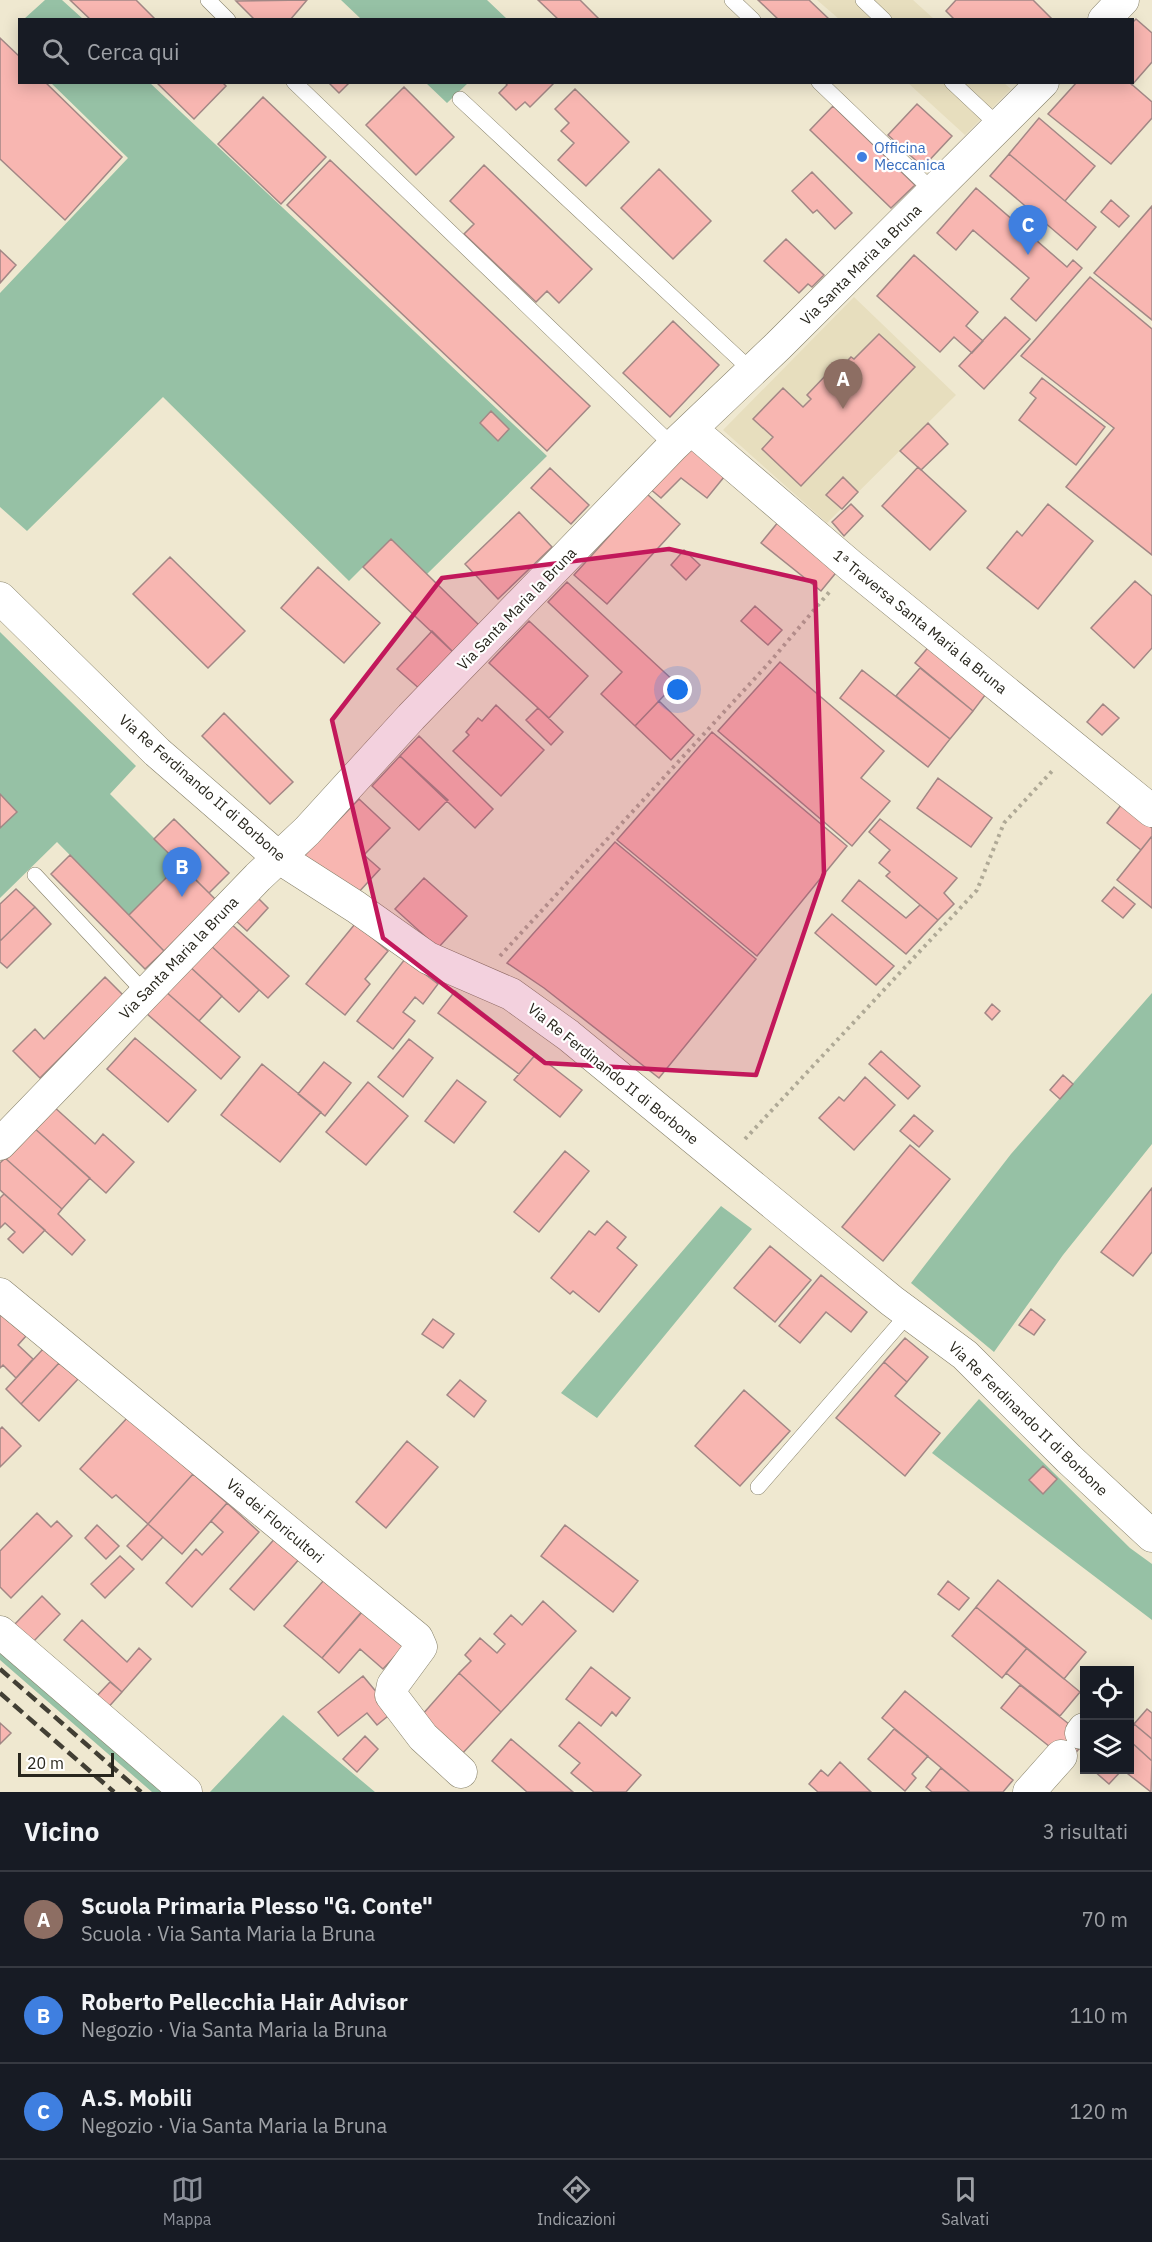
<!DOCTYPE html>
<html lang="it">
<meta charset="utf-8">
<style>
:root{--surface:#171b24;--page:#242831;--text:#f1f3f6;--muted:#9ea1a6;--line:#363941;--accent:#8c9099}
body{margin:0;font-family:"IBM Plex Sans",sans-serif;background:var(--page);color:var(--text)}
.controls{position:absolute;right:18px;bottom:18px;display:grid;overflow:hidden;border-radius:0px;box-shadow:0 3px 15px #0003}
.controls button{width:54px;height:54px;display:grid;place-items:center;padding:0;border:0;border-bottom:2px solid var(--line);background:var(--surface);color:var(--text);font:30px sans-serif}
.scale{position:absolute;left:18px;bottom:15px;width:96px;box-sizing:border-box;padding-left:6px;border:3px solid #28261d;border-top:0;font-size:16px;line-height:21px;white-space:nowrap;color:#28261d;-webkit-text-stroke:4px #fff;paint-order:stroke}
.you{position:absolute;left:678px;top:690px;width:21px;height:21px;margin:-15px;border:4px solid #fff;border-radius:50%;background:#1a73e8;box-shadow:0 0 0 9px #1a73e833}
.badge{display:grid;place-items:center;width:39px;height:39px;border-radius:50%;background:var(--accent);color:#fff;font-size:20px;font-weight:700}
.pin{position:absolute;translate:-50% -50px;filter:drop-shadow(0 2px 3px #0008)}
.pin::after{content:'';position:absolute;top:32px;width:21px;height:18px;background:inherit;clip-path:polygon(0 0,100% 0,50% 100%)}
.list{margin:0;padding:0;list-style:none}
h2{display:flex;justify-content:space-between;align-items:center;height:78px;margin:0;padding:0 24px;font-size:26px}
h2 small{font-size:20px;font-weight:400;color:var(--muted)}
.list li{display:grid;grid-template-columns:39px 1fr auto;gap:18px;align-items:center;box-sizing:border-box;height:96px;padding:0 24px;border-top:2px solid var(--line)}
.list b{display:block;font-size:22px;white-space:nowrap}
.list p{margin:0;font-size:20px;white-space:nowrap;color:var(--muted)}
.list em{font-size:20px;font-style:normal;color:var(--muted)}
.icon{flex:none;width:33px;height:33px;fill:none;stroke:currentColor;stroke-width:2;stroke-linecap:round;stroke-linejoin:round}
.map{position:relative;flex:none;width:1152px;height:1792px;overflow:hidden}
.search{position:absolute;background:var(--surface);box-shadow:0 3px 15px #0003;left:18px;right:18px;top:18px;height:66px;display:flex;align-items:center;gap:15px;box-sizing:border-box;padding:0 21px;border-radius:0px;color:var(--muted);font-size:22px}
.sheet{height:366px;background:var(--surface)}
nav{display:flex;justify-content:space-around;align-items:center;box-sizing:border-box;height:84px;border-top:2px solid var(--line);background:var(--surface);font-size:16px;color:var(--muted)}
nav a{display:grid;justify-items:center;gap:3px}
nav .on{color:var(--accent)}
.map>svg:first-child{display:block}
.built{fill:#e7debe}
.green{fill:#96c1a5}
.building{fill:#f8b6b1;stroke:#a28785;stroke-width:1.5}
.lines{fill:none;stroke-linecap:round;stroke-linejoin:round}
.lane-casing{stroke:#86806a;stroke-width:16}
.street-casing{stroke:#86806a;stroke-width:33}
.path{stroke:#afa996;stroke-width:4;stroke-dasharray:3 4.5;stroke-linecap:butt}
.lane{stroke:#fff;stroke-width:15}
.street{stroke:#fff;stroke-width:32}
.rail{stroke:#423f34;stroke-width:4.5;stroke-dasharray:12 6;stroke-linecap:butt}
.marked{fill:#c2185b;fill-opacity:0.2;stroke:#c2185b;stroke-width:4.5;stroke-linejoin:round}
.shop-dot{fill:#3f7fe0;stroke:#fff;stroke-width:2}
.labels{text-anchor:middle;stroke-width:4.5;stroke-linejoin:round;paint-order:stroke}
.shop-label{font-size:15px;fill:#366cbe;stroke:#fff;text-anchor:start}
.street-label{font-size:15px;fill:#28261d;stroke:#fff}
</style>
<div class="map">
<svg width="1152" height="1792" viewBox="0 0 1152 1792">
<rect width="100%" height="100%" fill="#efe8d0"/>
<path class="built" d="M 817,0 L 913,0 L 934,19 L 839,19 Z
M 908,83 L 1004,83 L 1011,89 L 965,135 Z
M 854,297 L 956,395 L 827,523 L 723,430 Z"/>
<path class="green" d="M 45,0 L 62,0 L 83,19 L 24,19 Z
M 341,0 L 487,0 L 507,19 L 361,19 Z
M 51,83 L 150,83 L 547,456 L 427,574 L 391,539 L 349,581 L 163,397 L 27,531 L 0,507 L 0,293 L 128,158 Z
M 426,83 L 468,83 L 447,103 Z
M 0,632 L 136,766 L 110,794 L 180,864 L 129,915 L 57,842 L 0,898 Z
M 1152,993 L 1152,1144 L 1063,1255 L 994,1352 L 911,1283 L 1011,1154 Z
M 721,1206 L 752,1229 L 597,1418 L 561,1393 Z
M 979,1399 L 1130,1548 L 1152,1564 L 1152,1620 L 932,1453 Z
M 0,1641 L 173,1792 L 152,1792 L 0,1660 Z
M 283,1715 L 375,1792 L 210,1792 Z"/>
<path class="building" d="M 70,0 L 136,0 L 156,20 L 91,20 Z
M 307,0 L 290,20 L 255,20 L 236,1 Z
M 538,0 L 580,0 L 600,20 L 559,20 Z
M 758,0 L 809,0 L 830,20 L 779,20 Z
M 956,0 L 1033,0 L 1053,20 L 955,20 L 946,11 Z
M 1136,19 L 1152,33 L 1152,62 L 1132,85 L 1129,82 L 1132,82 L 1132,23 Z
M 0,38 L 20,57 L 20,82 L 45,82 L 122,157 L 65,220 L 0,159 Z
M 156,82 L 222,82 L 226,86 L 194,119 Z
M 328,82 L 350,82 L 339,93 Z
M 505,82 L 553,82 L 554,83 L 530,107 L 525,102 L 516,110 L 499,93 L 507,85 Z
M 1077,82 L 1129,82 L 1152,102 L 1152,118 L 1111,164 L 1048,114 Z
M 404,87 L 454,137 L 416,175 L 366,125 Z
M 575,89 L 629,142 L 586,186 L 558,160 L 574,143 L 561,131 L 569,123 L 555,109 Z
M 263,97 L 326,157 L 281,204 L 218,144 Z
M 917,104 L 952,136 L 923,167 L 888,135 Z
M 833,106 L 915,185 L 891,208 L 810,130 Z
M 1039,118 L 1095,166 L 1065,201 L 1009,154 Z
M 1009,154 L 1096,227 L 1077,250 L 990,176 Z
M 330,160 L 590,406 L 547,451 L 287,205 Z
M 484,165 L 592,269 L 559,303 L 547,291 L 536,302 L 464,234 L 474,224 L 450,201 Z
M 659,169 L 711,221 L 673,259 L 621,208 Z
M 812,172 L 852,213 L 835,229 L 817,210 L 813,213 L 792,191 Z
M 976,188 L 1067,267 L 1073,260 L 1082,268 L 1036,321 L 1011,299 L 1029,278 L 973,230 L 956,250 L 937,233 Z
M 1111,200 L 1129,216 L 1119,227 L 1101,212 Z
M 1152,206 L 1152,320 L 1094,273 Z
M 786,239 L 824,275 L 812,287 L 808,284 L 799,293 L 764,261 Z
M 0,250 L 16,265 L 0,283 Z
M 914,255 L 978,312 L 966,326 L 983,341 L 972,353 L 954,337 L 940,352 L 877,296 Z
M 1090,277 L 1152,329 L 1152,555 L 1066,487 L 1114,428 L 1021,356 Z
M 1005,317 L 1030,339 L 984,389 L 959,366 Z
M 673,321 L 719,365 L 670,417 L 623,373 Z
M 879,334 L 915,367 L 801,486 L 762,449 L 773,437 L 753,419 L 783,388 L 803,407 L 811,399 L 807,395 L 826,375 L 830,379 L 851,357 L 854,359 Z
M 1042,378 L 1105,427 L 1076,465 L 1019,420 L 1036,398 L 1030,393 Z
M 491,411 L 509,429 L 498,441 L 480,423 Z
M 928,423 L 948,444 L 921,470 L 900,451 Z
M 688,446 L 724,477 L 707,498 L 681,478 L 661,498 L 649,488 Z
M 918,467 L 966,511 L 930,550 L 882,506 Z
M 550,468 L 589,505 L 571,524 L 531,488 Z
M 843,477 L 858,492 L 842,509 L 826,495 Z
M 647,494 L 680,524 L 607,604 L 574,575 Z
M 851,504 L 863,516 L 844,536 L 832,522 Z
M 1048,504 L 1093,541 L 1038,609 L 987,568 L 1017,531 L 1022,536 Z
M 519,512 L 552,547 L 498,599 L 465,564 Z
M 779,521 L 839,569 L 821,591 L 761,543 Z
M 391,539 L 481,627 L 455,654 L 363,567 Z
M 684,550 L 700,565 L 686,580 L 671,565 Z
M 170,557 L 245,631 L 208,668 L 133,594 Z
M 318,567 L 380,623 L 344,663 L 281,608 Z
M 1135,581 L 1152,596 L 1152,648 L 1134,668 L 1091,628 Z
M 567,582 L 676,683 L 635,726 L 601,694 L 622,672 L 548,602 Z
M 755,606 L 782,630 L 768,645 L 741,621 Z
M 529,621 L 588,676 L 549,718 L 489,663 Z
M 432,631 L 455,654 L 421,690 L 397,669 Z
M 931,644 L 989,690 L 973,711 L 915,663 Z
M 780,662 L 884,751 L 861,778 L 890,801 L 852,846 L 718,731 Z
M 920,668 L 973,711 L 950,739 L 896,696 Z
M 862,670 L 950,739 L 928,767 L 840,698 Z
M 659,701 L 694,735 L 671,760 L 635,726 Z
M 1103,704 L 1119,718 L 1102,735 L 1087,722 Z
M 496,705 L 544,750 L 501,796 L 453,751 L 469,735 L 466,732 L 478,718 L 482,721 Z
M 538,708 L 563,732 L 551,745 L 526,720 Z
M 224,713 L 293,782 L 270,804 L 202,736 Z
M 712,732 L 847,846 L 757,956 L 617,840 Z
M 419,736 L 493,809 L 475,828 L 400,756 Z
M 400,756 L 448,800 L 419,830 L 372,786 Z
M 938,778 L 992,818 L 971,847 L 917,808 Z
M 0,794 L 17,812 L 0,828 Z
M 359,799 L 390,828 L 364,855 L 380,869 L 357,894 L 303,857 Z
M 1125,800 L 1139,818 L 1152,828 L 1152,836 L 1141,850 L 1107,823 Z
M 174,819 L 229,873 L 209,893 L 154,839 Z
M 880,819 L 957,878 L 944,893 L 954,904 L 938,920 L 886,876 L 890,872 L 879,863 L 890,850 L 869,832 Z
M 1152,836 L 1152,908 L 1117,880 Z
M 615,842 L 756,959 L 659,1078 L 544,988 L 507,963 Z
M 70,855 L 164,951 L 145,969 L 51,874 Z
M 180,864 L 216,900 L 164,951 L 129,915 Z
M 424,878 L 467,916 L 438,948 L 395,909 Z
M 859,880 L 906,918 L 920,905 L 938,920 L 906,954 L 842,901 Z
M 1114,887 L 1135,904 L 1123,918 L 1102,901 Z
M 16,889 L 35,907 L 0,941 L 0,904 Z
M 255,895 L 268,908 L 247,931 L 233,918 Z
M 35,907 L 51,924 L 7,968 L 0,962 L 0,941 Z
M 832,914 L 894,966 L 876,985 L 815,933 Z
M 359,919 L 369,935 L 388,951 L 365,979 L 370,984 L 345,1015 L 306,984 Z
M 229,922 L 289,976 L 268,998 L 209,944 Z
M 209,944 L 259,990 L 239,1012 L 188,965 Z
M 405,959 L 438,984 L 423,1004 L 415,997 L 403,1012 L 415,1021 L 393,1049 L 357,1021 Z
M 188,965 L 222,996 L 199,1021 L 165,991 Z
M 105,977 L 123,995 L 40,1078 L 13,1051 L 35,1029 L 44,1039 Z
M 165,991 L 240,1057 L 221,1079 L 146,1013 Z
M 455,991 L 536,1054 L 519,1074 L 438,1013 Z
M 992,1004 L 1000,1011 L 992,1020 L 985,1013 Z
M 135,1038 L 196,1090 L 168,1122 L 107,1069 Z
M 409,1039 L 433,1058 L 403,1097 L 378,1077 Z
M 881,1051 L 920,1086 L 908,1099 L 869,1064 Z
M 536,1054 L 582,1090 L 560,1117 L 514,1080 Z
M 324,1062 L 351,1083 L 325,1116 L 298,1094 Z
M 262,1064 L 321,1112 L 280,1162 L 221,1115 Z
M 1063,1075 L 1073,1084 L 1060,1099 L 1050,1090 Z
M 865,1077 L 895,1105 L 854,1150 L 819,1118 L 839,1097 L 844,1101 Z
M 457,1080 L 486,1102 L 454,1143 L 425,1121 Z
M 368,1082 L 408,1116 L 366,1165 L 326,1132 Z
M 53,1106 L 95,1144 L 103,1134 L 134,1162 L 106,1193 L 33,1127 Z
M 914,1115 L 933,1131 L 919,1147 L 900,1131 Z
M 33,1127 L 90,1178 L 62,1209 L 5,1158 Z
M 910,1145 L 950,1179 L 883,1261 L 842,1227 Z
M 565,1151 L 589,1171 L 539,1232 L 514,1212 Z
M 5,1158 L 62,1209 L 58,1214 L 85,1240 L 72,1255 L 0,1190 L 0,1163 Z
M 1152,1188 L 1152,1252 L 1133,1276 L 1101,1252 Z
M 4,1194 L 45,1230 L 23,1253 L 8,1239 L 15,1232 L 5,1223 L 0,1228 L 0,1198 Z
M 607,1221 L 626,1237 L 617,1248 L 637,1265 L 599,1312 L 573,1291 L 570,1294 L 551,1278 L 589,1231 L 595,1235 Z
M 770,1246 L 811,1280 L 775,1322 L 734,1288 Z
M 821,1275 L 867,1312 L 851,1332 L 826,1312 L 800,1343 L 779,1326 Z
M 1031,1309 L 1045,1320 L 1034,1335 L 1019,1325 Z
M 0,1314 L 26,1336 L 18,1345 L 33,1359 L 16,1378 L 3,1365 L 0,1368 Z
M 433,1319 L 454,1334 L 443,1348 L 422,1334 Z
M 905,1338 L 928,1357 L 907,1382 L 884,1362 Z
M 43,1349 L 59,1363 L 21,1404 L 6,1389 Z
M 884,1362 L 907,1382 L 895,1396 L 940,1433 L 905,1476 L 836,1418 Z
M 59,1363 L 78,1379 L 39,1421 L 21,1404 Z
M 460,1380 L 486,1401 L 474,1417 L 447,1395 Z
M 744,1390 L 790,1431 L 740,1486 L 695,1446 Z
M 128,1417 L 193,1474 L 148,1524 L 116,1495 L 112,1498 L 80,1469 Z
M 2,1427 L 21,1446 L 0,1467 L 0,1429 Z
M 407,1441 L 438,1467 L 386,1528 L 356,1502 Z
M 1043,1466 L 1057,1479 L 1043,1494 L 1029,1480 Z
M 193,1474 L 227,1503 L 182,1554 L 148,1524 Z
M 227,1503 L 259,1532 L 192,1607 L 166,1583 L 196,1549 L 202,1555 L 223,1532 L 211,1521 Z
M 37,1513 L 51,1527 L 57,1521 L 72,1536 L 11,1598 L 0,1587 L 0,1551 Z
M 148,1524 L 163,1537 L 142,1560 L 127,1546 Z
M 97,1525 L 119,1546 L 106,1559 L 85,1538 Z
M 565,1525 L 638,1581 L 613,1612 L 541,1556 Z
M 278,1535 L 302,1556 L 254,1610 L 230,1589 Z
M 120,1556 L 134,1569 L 105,1598 L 91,1584 Z
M 324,1580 L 362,1612 L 322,1658 L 284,1626 Z
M 998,1580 L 1086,1652 L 1064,1679 L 976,1607 Z
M 948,1581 L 969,1598 L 959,1610 L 938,1594 Z
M 42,1596 L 60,1614 L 32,1643 L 14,1625 Z
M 543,1601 L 576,1631 L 501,1712 L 459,1673 L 471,1661 L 465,1655 L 480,1638 L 497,1653 L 505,1644 L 494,1634 L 511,1615 L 522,1625 Z
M 976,1607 L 1027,1648 L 1002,1678 L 952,1636 Z
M 364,1609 L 405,1645 L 383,1669 L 360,1649 L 339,1673 L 322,1658 Z
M 82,1620 L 127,1662 L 139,1648 L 151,1659 L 122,1692 L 64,1640 Z
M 1027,1648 L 1080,1692 L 1060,1716 L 1006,1673 Z
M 591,1667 L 630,1698 L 616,1716 L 612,1712 L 601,1726 L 566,1699 Z
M 459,1673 L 501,1712 L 461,1755 L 422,1715 Z
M 363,1676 L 393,1712 L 377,1725 L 367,1713 L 338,1736 L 318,1712 Z
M 110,1682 L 122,1692 L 105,1711 L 93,1700 Z
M 1020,1685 L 1084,1736 L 1084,1742 L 1069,1762 L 1001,1708 Z
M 905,1691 L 1013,1780 L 1003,1792 L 970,1792 L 882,1718 Z
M 1147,1709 L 1152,1713 L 1152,1739 L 1134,1724 Z
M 579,1722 L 641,1775 L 626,1792 L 594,1792 L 571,1773 L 580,1763 L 559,1746 Z
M 0,1723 L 11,1733 L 0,1744 Z
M 1134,1724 L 1152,1739 L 1152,1761 L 1130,1741 L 1130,1729 Z
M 894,1729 L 928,1756 L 912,1774 L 916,1778 L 905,1791 L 868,1759 Z
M 365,1736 L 378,1749 L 357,1772 L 343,1759 Z
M 511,1739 L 573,1792 L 527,1792 L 492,1761 Z
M 1130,1741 L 1152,1761 L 1151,1792 L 1123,1770 L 1130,1770 Z
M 840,1762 L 871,1792 L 818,1792 L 809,1784 L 821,1770 L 828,1776 Z
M 941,1768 L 970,1792 L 932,1792 L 926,1787 Z
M 1093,1770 L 1122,1770 L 1109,1784 Z"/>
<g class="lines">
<g class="lane-casing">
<path id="lane" d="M 208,0 L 228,20
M 732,0 L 753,20
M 863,0 L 884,20
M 294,82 L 673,446
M 819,82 L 934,192
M 952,82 L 1000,127
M 460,99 L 752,371
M 35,875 L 145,993
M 758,1487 L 909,1313"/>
</g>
<g class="street-casing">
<path id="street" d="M 1104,20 L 1123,0
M 691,429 L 851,566 L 1152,811
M 0,598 L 157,752 L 278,857 L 356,907 L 428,958 L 511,994 L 568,1035 L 892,1301 L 965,1355 L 1069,1459 L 1152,1536
M 0,1144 L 258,877 L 307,831 L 411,717 L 673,446 L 778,346 L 1043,82
M 0,1294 L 417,1638 L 421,1647 L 393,1685 L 391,1695 L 423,1737 L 461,1772
M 0,1632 L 186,1792
M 1081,1733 L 1084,1729
M 1029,1792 L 1061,1756"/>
</g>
<path class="path" d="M 500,956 L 769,663 L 831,590
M 745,1139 L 977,890 L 1004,823 L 1053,770"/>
<use href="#lane" class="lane"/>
<use href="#street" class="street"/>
<path class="rail" d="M 0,1669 L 141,1792
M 0,1693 L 114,1792"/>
</g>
<path class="marked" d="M 669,549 L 815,582 L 824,873 L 756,1075 L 545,1063 L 383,938 L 332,720 L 442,578 Z"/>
<circle class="shop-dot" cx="862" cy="157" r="6"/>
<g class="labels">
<g class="shop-label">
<text x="874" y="153">Officina<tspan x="874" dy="17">Meccanica</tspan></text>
</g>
<g class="street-label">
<text transform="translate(861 265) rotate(-45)" y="5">Via Santa Maria la Bruna</text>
<text transform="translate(517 609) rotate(-46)" y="5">Via Santa Maria la Bruna</text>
<text transform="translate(920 622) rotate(39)" y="5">1ª Traversa Santa Maria la Bruna</text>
<text transform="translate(202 788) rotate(41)" y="5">Via Re Ferdinando II di Borbone</text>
<text transform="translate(179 958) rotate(-46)" y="5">Via Santa Maria la Bruna</text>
<text transform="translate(613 1074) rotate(39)" y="5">Via Re Ferdinando II di Borbone</text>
<text transform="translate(1028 1419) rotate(44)" y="5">Via Re Ferdinando II di Borbone</text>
<text transform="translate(275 1521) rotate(40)" y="5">Via dei Floricultori</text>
</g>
</g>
</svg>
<div class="controls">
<button><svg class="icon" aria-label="locate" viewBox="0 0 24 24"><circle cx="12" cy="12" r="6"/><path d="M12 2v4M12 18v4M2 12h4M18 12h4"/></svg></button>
<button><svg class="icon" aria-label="layers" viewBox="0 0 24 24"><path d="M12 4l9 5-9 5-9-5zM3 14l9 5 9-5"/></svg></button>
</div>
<div class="scale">20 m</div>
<div class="you"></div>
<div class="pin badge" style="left:843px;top:409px;background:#8d6e63">A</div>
<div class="pin badge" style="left:182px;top:897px;background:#3f7fe0">B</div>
<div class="pin badge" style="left:1028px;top:255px;background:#3f7fe0">C</div>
<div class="search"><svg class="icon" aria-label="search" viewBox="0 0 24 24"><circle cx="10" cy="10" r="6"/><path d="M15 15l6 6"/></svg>Cerca qui</div>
</div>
<section class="sheet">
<h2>Vicino<small>3 risultati</small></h2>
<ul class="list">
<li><span class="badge" style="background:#8d6e63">A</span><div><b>Scuola Primaria Plesso &quot;G. Conte&quot;</b><p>Scuola · Via Santa Maria la Bruna</p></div><em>70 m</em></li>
<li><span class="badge" style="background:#3f7fe0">B</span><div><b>Roberto Pellecchia Hair Advisor</b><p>Negozio · Via Santa Maria la Bruna</p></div><em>110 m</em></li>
<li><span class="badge" style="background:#3f7fe0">C</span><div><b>A.S. Mobili</b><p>Negozio · Via Santa Maria la Bruna</p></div><em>120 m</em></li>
</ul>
</section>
<nav>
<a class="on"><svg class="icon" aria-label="map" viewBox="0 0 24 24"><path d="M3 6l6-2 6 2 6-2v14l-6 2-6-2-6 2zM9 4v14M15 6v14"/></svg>Mappa</a>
<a><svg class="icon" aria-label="directions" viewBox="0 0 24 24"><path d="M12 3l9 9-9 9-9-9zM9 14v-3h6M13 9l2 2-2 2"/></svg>Indicazioni</a>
<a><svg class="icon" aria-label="saved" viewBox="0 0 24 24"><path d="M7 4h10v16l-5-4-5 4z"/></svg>Salvati</a>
</nav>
